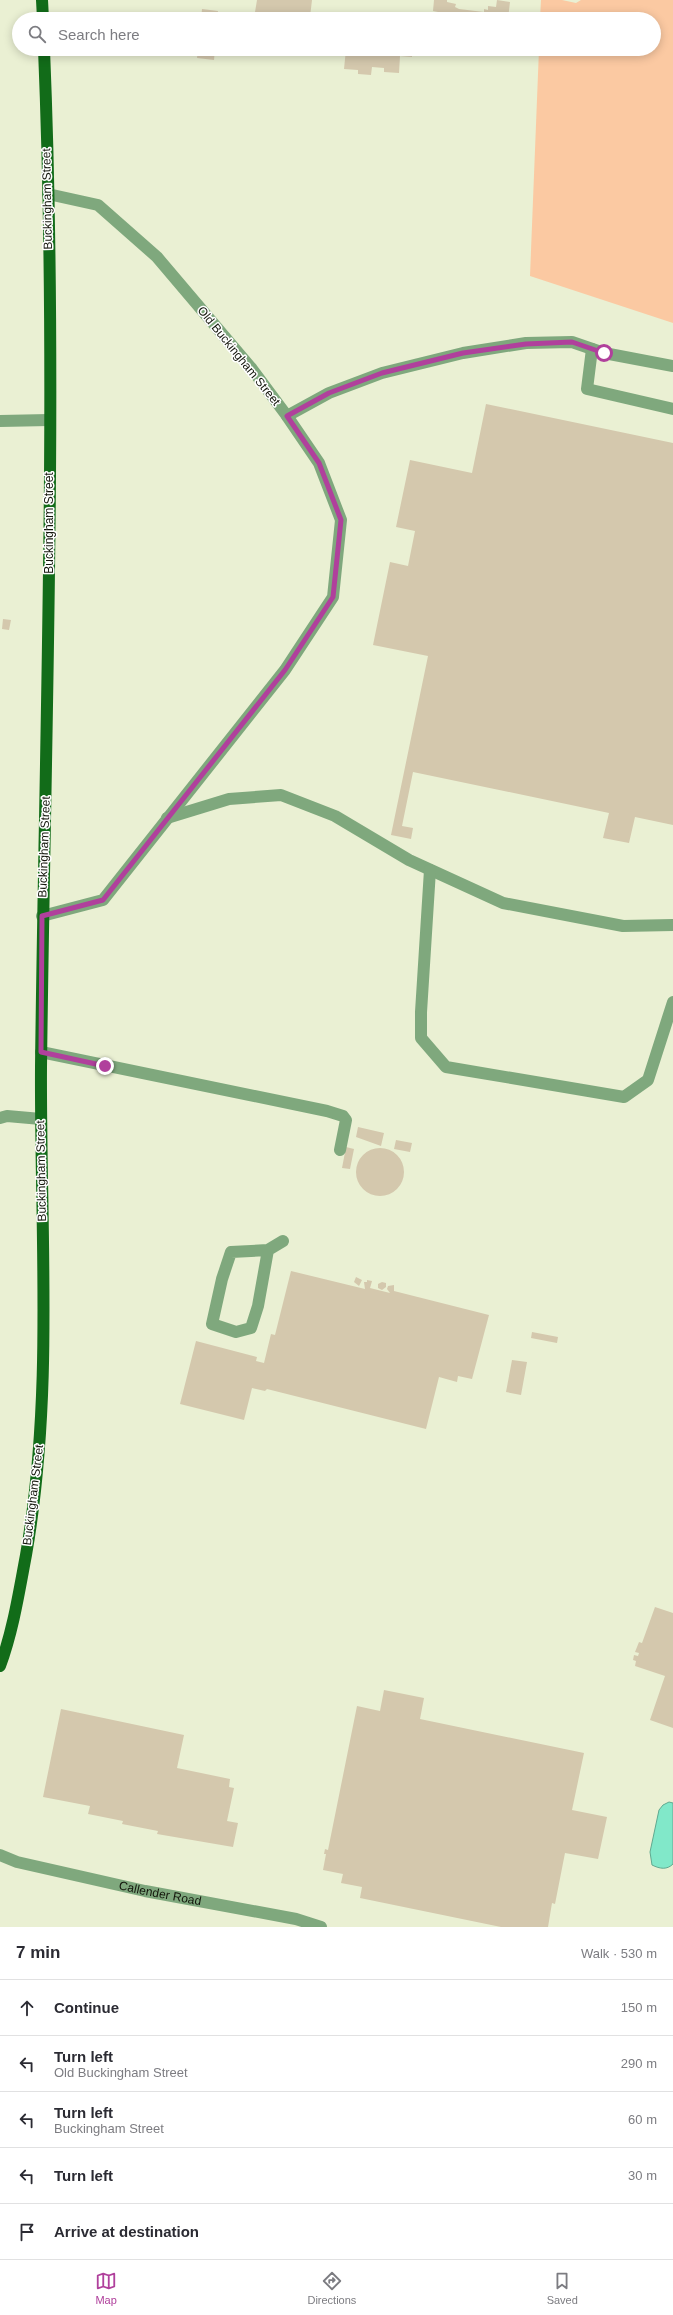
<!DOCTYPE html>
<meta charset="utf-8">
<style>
:root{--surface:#fff;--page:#f2f2f3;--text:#2b2b33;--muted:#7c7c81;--line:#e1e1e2;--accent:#b0409c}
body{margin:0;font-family:Helvetica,sans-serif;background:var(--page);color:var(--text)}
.stop{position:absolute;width:12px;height:12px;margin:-9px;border:3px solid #b0409c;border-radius:50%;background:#fff}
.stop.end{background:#b0409c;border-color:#fff;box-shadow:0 1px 4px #0008}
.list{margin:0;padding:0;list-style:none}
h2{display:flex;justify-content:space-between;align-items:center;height:52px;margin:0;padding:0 16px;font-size:17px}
h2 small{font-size:13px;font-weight:400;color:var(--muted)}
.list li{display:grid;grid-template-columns:26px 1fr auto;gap:12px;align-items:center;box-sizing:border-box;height:56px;padding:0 16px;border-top:1px solid var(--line)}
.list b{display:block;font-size:15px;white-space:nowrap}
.list p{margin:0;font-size:13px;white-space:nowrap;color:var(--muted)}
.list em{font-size:13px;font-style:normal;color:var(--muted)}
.icon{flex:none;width:22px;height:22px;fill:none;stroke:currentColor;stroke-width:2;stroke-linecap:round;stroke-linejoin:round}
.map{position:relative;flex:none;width:673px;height:1927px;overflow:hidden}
.search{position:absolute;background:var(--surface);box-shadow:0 2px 10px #0003;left:12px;right:12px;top:12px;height:44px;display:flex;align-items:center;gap:10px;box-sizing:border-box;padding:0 14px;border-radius:22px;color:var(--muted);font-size:15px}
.sheet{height:332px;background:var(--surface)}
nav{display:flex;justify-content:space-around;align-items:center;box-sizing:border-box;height:56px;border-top:1px solid var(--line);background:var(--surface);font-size:11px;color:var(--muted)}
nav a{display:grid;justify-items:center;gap:2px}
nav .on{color:var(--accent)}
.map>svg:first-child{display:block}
.green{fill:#fbc9a2}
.water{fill:#81e8c9;stroke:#60a990}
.building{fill:#d4c8ad}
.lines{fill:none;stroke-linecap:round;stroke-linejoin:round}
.minor{stroke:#7fa87d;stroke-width:12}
.major{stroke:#126c19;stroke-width:12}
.route{stroke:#b0409c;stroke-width:5}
.labels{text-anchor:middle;stroke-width:3;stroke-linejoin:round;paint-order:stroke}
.street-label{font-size:12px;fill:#13150b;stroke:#fff}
</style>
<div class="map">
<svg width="673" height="1927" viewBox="0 0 673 1927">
<rect width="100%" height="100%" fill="#eaf0d3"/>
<path class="green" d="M 541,0 L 562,0 L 576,3 L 581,0 L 673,0 L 673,323 L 530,276 L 539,49 L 654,49 L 654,19 L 540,19 Z"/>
<path class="water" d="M 669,1802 L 673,1803 L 673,1864 C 667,1870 660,1869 652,1865 L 650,1852 L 659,1810 L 663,1805 Z"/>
<path class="building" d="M 257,0 L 312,0 L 310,17 L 297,15 L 296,19 L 269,17 L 270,14 L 255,12 Z
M 434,0 L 447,0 L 447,2 L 456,4 L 455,7 L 459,9 L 484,12 L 484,9 L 488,10 L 488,6 L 496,7 L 497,0 L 510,2 L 508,19 L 442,19 L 443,13 L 433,11 Z
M 202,9 L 218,11 L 217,19 L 201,19 Z
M 198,49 L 215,49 L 214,60 L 197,58 Z
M 346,49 L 412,49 L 412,57 L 400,56 L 399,73 L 384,72 L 384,68 L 372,67 L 371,75 L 358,74 L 358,70 L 344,69 Z
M 486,404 L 673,443 L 673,825 L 635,817 L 629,843 L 603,838 L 609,813 L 413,772 L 402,826 L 413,828 L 411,839 L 391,835 L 428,656 L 373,645 L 390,562 L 408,566 L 415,531 L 396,527 L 410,460 L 472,473 Z
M 3,619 L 11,620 L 9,630 L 2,629 Z
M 358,1127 L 384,1133 L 381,1146 L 356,1137 Z
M 396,1140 L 412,1143 L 410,1152 L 394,1149 Z
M 346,1147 L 354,1149 L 350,1169 L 342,1168 Z
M356 1172a24 24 0 1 1 48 0a24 24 0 1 1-48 0Z
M 291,1271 L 365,1289 L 364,1282 L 367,1282 L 367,1280 L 372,1281 L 370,1288 L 390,1293 L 387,1289 L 388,1286 L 394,1285 L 394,1291 L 489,1315 L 472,1379 L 458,1376 L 457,1382 L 439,1377 L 426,1429 L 267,1389 L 265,1391 L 252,1388 L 244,1420 L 180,1404 L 196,1341 L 257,1357 L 256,1361 L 264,1363 L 271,1334 L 275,1335 Z
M 356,1277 L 362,1280 L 359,1286 L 354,1282 Z
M 382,1282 L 386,1283 L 386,1287 L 382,1290 L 378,1288 L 378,1284 Z
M 532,1332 L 558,1337 L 557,1343 L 531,1338 Z
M 512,1360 L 527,1362 L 521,1395 L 506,1392 Z
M 655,1607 L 673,1613 L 673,1728 L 650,1720 L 665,1676 L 635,1666 L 636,1661 L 633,1660 L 634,1655 L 638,1656 L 639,1653 L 635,1652 L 639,1642 L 642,1643 Z
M 384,1690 L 424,1698 L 420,1719 L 584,1753 L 572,1810 L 607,1817 L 598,1859 L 565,1853 L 555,1904 L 552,1903 L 548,1927 L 501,1927 L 360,1898 L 362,1887 L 341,1883 L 343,1874 L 323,1870 L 326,1854 L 324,1854 L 325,1849 L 328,1850 L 357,1706 L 380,1711 Z
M 61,1709 L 184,1735 L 177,1768 L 230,1779 L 229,1787 L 234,1788 L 227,1821 L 238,1823 L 233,1847 L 157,1834 L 158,1831 L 122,1824 L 123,1821 L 88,1814 L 90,1806 L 43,1797 Z"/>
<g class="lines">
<g class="minor">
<path d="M 592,349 L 587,389 L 673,409"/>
<path d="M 287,416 L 329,393 L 382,373 L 463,353 L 526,343 L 572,342 L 604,353 L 673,366"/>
<path d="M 0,421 L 49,420"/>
<path d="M 167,818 L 229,799 L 281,795 L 335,816 L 409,860 L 503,903 L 623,926 L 673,925"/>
<path d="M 430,870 L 421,1012 L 421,1038 L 446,1067 L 624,1097 L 648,1080 L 673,1002"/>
<path d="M 42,916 L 103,900 L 285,670 L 333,597 L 341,520 L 319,463 L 287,416 L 252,369 L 157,257 L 98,205 L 48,194"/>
<path d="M 41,1052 L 327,1111 L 343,1116 L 346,1120 L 340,1150"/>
<path d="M 0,1118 L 7,1116 L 41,1119"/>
<path d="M 268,1250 L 231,1252 L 222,1279 L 212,1324 L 236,1332 L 251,1328 L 258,1306 L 268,1250 L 283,1241"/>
<path id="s1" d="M 0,1855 L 17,1862 L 145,1891 L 296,1919 L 321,1927"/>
</g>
<path class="major" d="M 42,0 L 43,19
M 0,1666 C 13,1631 19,1592 26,1555 C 54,1394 40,1229 41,1067 C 45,728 58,388 44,49"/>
</g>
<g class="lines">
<path class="route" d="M 105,1066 L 41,1052 L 42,916 L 103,900 L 285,670 L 333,597 L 341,520 L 319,463 L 287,416 L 329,393 L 382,373 L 463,353 L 526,344 L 572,342 L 604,353"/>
</g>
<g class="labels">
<g class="street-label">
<text transform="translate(47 199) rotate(-91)" y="4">Buckingham Street</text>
<text transform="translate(239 356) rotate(51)" y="4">Old Buckingham Street</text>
<text transform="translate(49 523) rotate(-90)" y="4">Buckingham Street</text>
<text transform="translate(44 847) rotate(-88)" y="4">Buckingham Street</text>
<text transform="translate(41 1171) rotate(-91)" y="4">Buckingham Street</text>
<text transform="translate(33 1495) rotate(-83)" y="4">Buckingham Street</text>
<text dy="4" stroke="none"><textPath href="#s1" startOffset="165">Callender Road</textPath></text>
</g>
</g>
</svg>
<div class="stop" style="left:604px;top:353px"></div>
<div class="stop end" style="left:105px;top:1066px"></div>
<div class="search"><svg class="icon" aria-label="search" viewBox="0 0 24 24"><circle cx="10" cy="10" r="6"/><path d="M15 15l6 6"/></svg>Search here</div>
</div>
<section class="sheet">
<h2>7 min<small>Walk · 530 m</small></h2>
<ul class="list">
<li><svg class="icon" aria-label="ahead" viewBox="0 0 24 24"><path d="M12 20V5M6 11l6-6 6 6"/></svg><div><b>Continue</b></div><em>150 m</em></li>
<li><svg class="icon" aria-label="left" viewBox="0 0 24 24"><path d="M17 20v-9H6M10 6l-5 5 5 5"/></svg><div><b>Turn left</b><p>Old Buckingham Street</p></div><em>290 m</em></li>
<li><svg class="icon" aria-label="left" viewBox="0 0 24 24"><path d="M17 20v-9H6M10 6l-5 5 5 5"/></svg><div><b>Turn left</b><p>Buckingham Street</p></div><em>60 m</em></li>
<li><svg class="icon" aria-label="left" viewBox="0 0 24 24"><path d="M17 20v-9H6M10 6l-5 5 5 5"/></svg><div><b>Turn left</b></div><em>30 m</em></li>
<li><svg class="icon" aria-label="arrive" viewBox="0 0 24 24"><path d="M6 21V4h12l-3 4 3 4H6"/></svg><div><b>Arrive at destination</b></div></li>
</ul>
</section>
<nav>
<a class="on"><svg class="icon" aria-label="map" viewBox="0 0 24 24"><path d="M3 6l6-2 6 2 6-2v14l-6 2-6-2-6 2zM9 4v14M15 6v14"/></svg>Map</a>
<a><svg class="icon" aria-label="directions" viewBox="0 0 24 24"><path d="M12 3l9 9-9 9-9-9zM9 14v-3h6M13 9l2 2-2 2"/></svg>Directions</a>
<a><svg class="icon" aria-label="saved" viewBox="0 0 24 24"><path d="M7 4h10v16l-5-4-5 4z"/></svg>Saved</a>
</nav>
